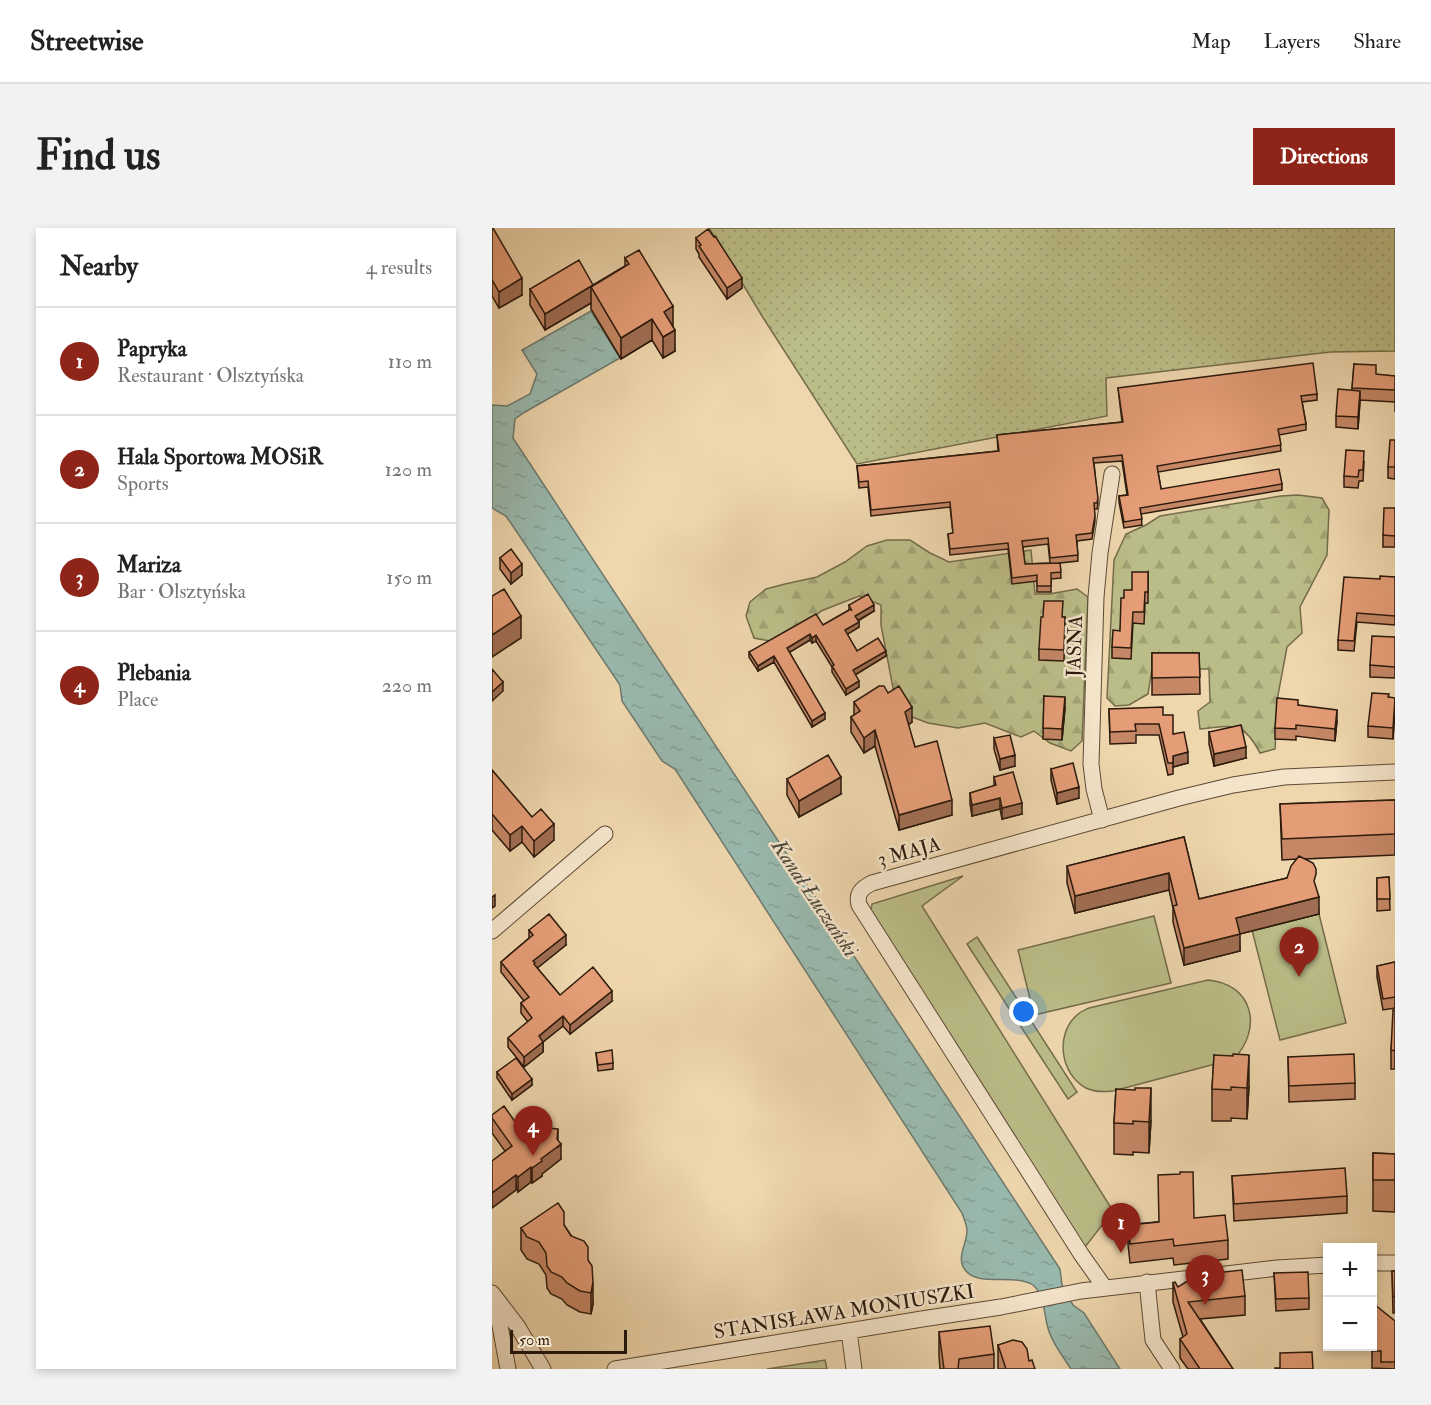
<!DOCTYPE html>
<meta charset="utf-8">
<style>
:root{--surface:#fff;--page:#f2f2f2;--text:#222;--muted:#767676;--line:#e0e0e0;--accent:#8f2418}
body{margin:0;font-family:"IM FELL Double Pica",serif;background:var(--page);color:var(--text)}
.controls{position:absolute;right:18px;bottom:18px;display:grid;overflow:hidden;border-radius:0px;box-shadow:0 3px 9px #0003}
.controls button{width:54px;height:54px;display:grid;place-items:center;padding:0;border:0;border-bottom:2px solid var(--line);background:var(--surface);color:var(--text);font:30px sans-serif}
.scale{position:absolute;left:18px;bottom:15px;width:117px;box-sizing:border-box;padding-left:6px;border:3px solid #2c1a0c;border-top:0;font-size:16px;line-height:21px;white-space:nowrap;color:#2c1a0c;-webkit-text-stroke:4px #f4e4ca;paint-order:stroke}
.you{position:absolute;left:532px;top:784px;width:21px;height:21px;margin:-15px;border:4px solid #fff;border-radius:50%;background:#1a73e8;box-shadow:0 0 0 9px #1a73e833}
.badge{display:grid;place-items:center;width:39px;height:39px;border-radius:50%;background:var(--accent);color:#fff;font-size:20px;font-weight:700}
.pin{position:absolute;translate:-50% -50px;filter:drop-shadow(0 2px 3px #0008)}
.pin::after{content:'';position:absolute;top:32px;width:21px;height:18px;background:inherit;clip-path:polygon(0 0,100% 0,50% 100%)}
.list{margin:0;padding:0;list-style:none}
h2{display:flex;justify-content:space-between;align-items:center;height:78px;margin:0;padding:0 24px;font-size:26px}
h2 small{font-size:20px;font-weight:400;color:var(--muted)}
.list li{display:grid;grid-template-columns:39px 1fr auto;gap:18px;align-items:center;box-sizing:border-box;height:108px;padding:0 24px;border-top:2px solid var(--line)}
.list b{display:block;font-size:22px;white-space:nowrap}
.list p{margin:0;font-size:20px;white-space:nowrap;color:var(--muted)}
.list em{font-size:20px;font-style:normal;color:var(--muted)}
.map{position:relative;flex:none;width:903px;height:1141px;overflow:hidden;border-radius:0px}
header{display:flex;align-items:center;gap:36px;box-sizing:border-box;height:84px;padding:0 30px;background:var(--surface);border-bottom:2px solid var(--line)}
header strong{font-size:28px}
nav{display:flex;gap:33px;margin-inline-start:auto;font-size:21px}
.intro{display:flex;align-items:center;justify-content:space-between;box-sizing:border-box;height:144px;padding:0 36px}
h1{margin:0;font-size:42px}
.button{padding:15px 27px;border-radius:0px;background:var(--accent);color:#fff;font-size:21px;font-weight:700}
main{display:flex;gap:36px;padding:0 36px}
aside{flex:1;background:var(--surface);border-radius:0px;box-shadow:0 3px 9px #0003}
.map>svg:first-child{display:block}
.green{fill:#bbbd88;stroke:#746c4a;stroke-width:1.5}
.forest{fill:url(#forest-firs);stroke:#746c4a;stroke-width:1.5}
.garden{fill:url(#garden-dots);stroke:#746c4a;stroke-width:1.5}
.water{fill:url(#water-ripples);stroke:#6d796d;stroke-width:1.5}
.lines{fill:none;stroke-linecap:round;stroke-linejoin:round}
.minor-casing{stroke:#5c4934;stroke-width:17}
.minor{stroke:#f4e4ca;stroke-width:15}
.wall{fill:#c58766;stroke:#2c1a0c;stroke-width:1.5;fill-rule:evenodd}
.shaded-wall{fill:#a06e53;stroke:#2c1a0c;stroke-width:1.5}
.building{fill:#e59d77;stroke:#2c1a0c;stroke-width:1.5}
.labels{text-anchor:middle;stroke-width:5;stroke-linejoin:round;paint-order:stroke}
.street-label{font-size:20px;fill:#2c1a0c;stroke:#f4e4ca}
.water-label{font-size:21px;font-style:italic;fill:#4d4a3d;stroke:#f4e4ca}
</style>
<header>
<strong>Streetwise</strong>
<nav><a>Map</a><a>Layers</a><a>Share</a></nav>
</header>
<div class="intro"><h1>Find us</h1><a class="button">Directions</a></div>
<main>
<aside>
<h2>Nearby<small>4 results</small></h2>
<ul class="list">
<li><span class="badge">1</span><div><b>Papryka</b><p>Restaurant · Olsztyńska</p></div><em>110 m</em></li>
<li><span class="badge">2</span><div><b>Hala Sportowa MOSiR</b><p>Sports</p></div><em>120 m</em></li>
<li><span class="badge">3</span><div><b>Mariza</b><p>Bar · Olsztyńska</p></div><em>150 m</em></li>
<li><span class="badge">4</span><div><b>Plebania</b><p>Place</p></div><em>220 m</em></li>
</ul>
</aside>
<div class="map">
<svg width="903" height="1141" viewBox="0 0 903 1141">
<defs>
<pattern id="forest-firs" width="22" height="20" patternUnits="userSpaceOnUse" patternTransform="scale(1.5)"><rect width="22" height="20" fill="#bbbd88"/><path d="M5 1l3.5 6h-7zM16 11l3.5 6h-7z" fill="#a1a274"/></pattern>
<pattern id="garden-dots" width="8" height="8" patternUnits="userSpaceOnUse" patternTransform="scale(1.5)"><rect width="8" height="8" fill="#bbbd88"/><path d="M2 2h.1M6 6h.1" fill="none" stroke="#a1a274" stroke-width="1.8" stroke-linecap="round"/></pattern>
<pattern id="water-ripples" width="26" height="14" patternUnits="userSpaceOnUse" patternTransform="scale(1.5)"><rect width="26" height="14" fill="#99b9ae"/><path d="M2 4q2-2 4 0t4 0M15 11q2-2 4 0t4 0" fill="none" stroke="#849e94"/></pattern>
</defs>
<rect width="100%" height="100%" fill="#eed6ad"/>
<filter id="stains"><feTurbulence type="fractalNoise" baseFrequency=".00333" numOctaves="4"/><feColorMatrix values="0 0 0 0 .2 0 0 0 0 .09 0 0 0 0 .02 0 0 0 .5 -.17"/></filter>
<radialGradient id="worn" r=".72"><stop offset=".6" stop-color="#630" stop-opacity="0"/><stop offset="1" stop-color="#630" stop-opacity=".3"/></radialGradient>
<path class="green" d="M 471,648 L 430,678 L 621,983 L 593,1019 L 382,691 L 379,682 L 380,676 Z
M 827,686 L 854,795 L 788,812 L 760,702 Z
M 662,688 L 679,755 L 542,787 L 526,722 Z
M 485,709 L 585,864 L 576,871 L 475,716 Z
M 716,752 C 761,756 771,800 742,831 L 621,863 C 612,864 602,864 594,860 C 568,846 563,806 585,787 C 588,784 593,782 597,780 Z"/>
<path class="forest" d="M 806,267 L 830,270 L 837,282 L 835,327 L 808,379 L 810,405 L 795,419 L 786,467 L 783,521 L 768,525 C 751,492 741,498 708,501 L 706,483 L 718,474 L 717,441 L 660,441 L 656,466 L 637,477 L 623,478 L 615,470 L 622,332 L 634,306 L 654,297 L 668,288 L 789,268 Z
M 395,312 L 418,312 L 438,325 L 457,334 L 539,322 L 543,366 L 557,366 L 585,361 L 596,369 L 590,513 L 579,523 L 558,515 L 542,503 L 529,509 L 493,495 L 466,500 L 436,495 L 415,487 L 404,476 L 389,397 L 389,377 L 367,368 L 329,383 L 314,397 L 278,413 L 262,410 L 254,388 L 258,374 L 274,361 L 293,356 L 325,349 L 353,334 L 375,318 Z
M 333,1132 L 335,1141 L 275,1141 Z"/>
<path class="garden" d="M 217,0 L 903,0 L 903,123 L 838,124 L 614,150 L 615,188 L 365,236 L 270,88 Z"/>
<path class="water" d="M 99,83 L 128,130 L 33,184 L 23,191 L 21,210 L 568,1041 L 570,1057 L 581,1077 L 592,1085 L 628,1141 L 579,1141 C 570,1127 558,1112 555,1096 C 552,1084 552,1066 541,1057 C 523,1045 487,1059 474,1043 C 463,1031 475,1016 475,1003 C 475,997 472,991 470,985 L 183,541 L 170,533 L 130,473 L 128,457 L 14,288 L 0,280 L 0,177 L 15,178 L 38,166 L 45,146 L 30,122 Z"/>
<g class="lines">
<g class="minor-casing">
<path id="minor" d="M 610,592 L 602,561 L 599,536 L 604,369 L 608,325 L 620,246
M 0,703 L 113,606
M 880,1035 L 903,1035
M 655,1054 L 661,1112 L 680,1141
M 613,1060 L 589,1026 L 367,677 C 364,665 370,660 380,655 L 687,570 L 741,557 L 792,549 L 903,544
M 0,1065 L 26,1099 L 51,1141
M 5,1073 L 6,1087 L 16,1141
M 357,1103 L 362,1141
M 123,1141 L 430,1091 L 509,1079 L 589,1063 L 785,1040 L 836,1037"/>
</g>
<use href="#minor" class="minor"/>
</g>
<path class="wall" d="M 0,0 L 30,67 L 7,80 L 0,68 Z
M 204,10 L 250,60 L 235,71 L 207,29 L 207,26 L 204,21 Z
M 133,30 L 181,99 L 183,123 L 171,130 L 160,112 L 129,131 L 99,81 L 99,75 L 53,102 L 38,77 L 38,61 L 101,57 L 133,38 Z
M 862,136 L 884,147 L 903,148 L 903,184 L 903,174 L 868,172 L 866,201 L 844,199 L 844,188 L 860,162 Z
M 626,160 L 825,166 L 825,172 L 810,174 L 814,196 L 814,202 L 787,207 L 789,223 L 666,244 L 669,261 L 790,256 L 790,262 L 649,286 L 650,297 L 632,300 L 627,274 L 627,268 L 635,267 L 630,233 L 602,235 L 606,276 L 605,281 L 602,281 L 603,293 L 600,311 L 585,313 L 586,333 L 568,335 L 569,350 L 559,351 L 559,364 L 545,364 L 545,353 L 520,356 L 516,321 L 458,327 L 456,306 L 461,305 L 458,279 L 379,288 L 376,259 L 367,260 L 365,238 L 506,223 L 505,207 L 630,194 ZM 556,316 L 558,335 L 533,336 L 531,319 Z
M 903,212 L 903,251 L 896,250 L 896,239 Z
M 872,234 L 871,253 L 867,253 L 866,260 L 852,259 L 852,248 Z
M 903,280 L 903,319 L 891,319 L 891,307 Z
M 8,330 L 30,347 L 19,356 L 8,341 Z
M 656,344 L 656,375 L 653,375 L 652,396 L 641,395 L 639,431 L 620,430 L 620,419 L 628,403 L 632,370 Z
M 903,349 L 903,397 L 865,394 L 862,423 L 846,422 L 846,412 L 888,351 Z
M 357,377 L 382,383 L 366,393 L 367,399 L 355,406 L 365,423 L 394,428 L 363,447 L 367,459 L 354,467 L 340,444 L 340,439 L 324,413 L 320,415 L 318,412 L 297,424 L 333,491 L 320,499 L 282,434 L 266,443 L 257,429 L 257,424 L 331,397 L 357,382 Z
M 571,389 L 573,389 L 572,433 L 547,432 L 547,421 Z
M 903,409 L 903,450 L 878,449 L 878,437 Z
M 660,425 L 707,425 L 708,466 L 660,467 Z
M 396,465 L 420,494 L 416,497 L 423,519 L 460,587 L 407,602 L 383,518 L 372,525 L 359,504 L 359,489 L 362,487 L 362,474 Z
M 552,468 L 573,480 L 570,512 L 551,511 Z
M 897,469 L 903,481 L 901,511 L 876,509 L 876,498 Z
M 806,477 L 845,493 L 843,513 L 804,508 L 804,512 L 783,511 L 783,500 Z
M 617,481 L 671,487 L 696,535 L 681,539 L 681,546 L 676,547 L 667,507 L 644,507 L 644,515 L 618,516 Z
M 717,504 L 754,530 L 722,538 L 717,516 Z
M 502,510 L 523,538 L 508,542 L 502,521 Z
M 559,541 L 587,570 L 565,576 L 559,552 Z
M 0,542 L 40,589 L 62,612 L 42,629 L 30,614 L 18,623 L 0,602 Z
M 502,549 L 530,586 L 510,591 L 508,581 L 480,588 L 478,576 L 478,565 L 502,558 Z
M 295,551 L 349,566 L 307,589 L 295,567 Z
M 903,572 L 903,627 L 813,631 L 824,661 L 827,686 L 747,706 L 748,723 L 692,737 L 681,694 L 681,680 L 677,662 L 583,685 L 575,655 L 575,638 L 692,609 L 707,671 L 795,650 L 805,631 L 790,632 L 788,576 Z
M 897,649 L 898,682 L 885,683 L 885,650 Z
M 37,702 L 74,717 L 45,740 L 68,767 L 120,773 L 78,806 L 71,798 L 51,814 L 51,824 L 32,839 L 16,819 L 16,810 L 36,794 L 29,785 L 29,775 L 32,773 L 9,744 L 9,734 L 37,710 Z
M 903,734 L 903,780 L 891,782 L 885,749 L 885,738 Z
M 903,782 L 903,841 L 899,841 L 899,822 Z
M 104,825 L 121,835 L 121,841 L 106,843 Z
M 722,827 L 757,858 L 755,891 L 739,890 L 739,893 L 720,893 L 720,861 Z
M 796,829 L 863,855 L 863,871 L 797,874 Z
M 5,844 L 40,857 L 20,872 L 5,850 Z
M 624,861 L 659,892 L 657,925 L 641,924 L 641,927 L 622,926 L 622,895 Z
M 0,887 L 66,913 L 69,931 L 50,946 L 50,948 L 40,955 L 39,954 L 26,964 L 13,923 L 0,905 Z
M 881,925 L 903,926 L 903,984 L 881,983 Z
M 740,948 L 855,968 L 855,985 L 742,993 Z
M 702,990 L 736,1012 L 736,1031 L 682,1037 L 681,1030 L 638,1035 L 636,1016 L 636,997 Z
M 72,997 L 96,1032 L 101,1076 L 99,1086 L 88,1084 L 75,1077 L 70,1071 L 59,1066 L 55,1060 L 54,1047 L 47,1036 L 35,1031 L 29,1022 L 29,1000 Z
M 900,1043 L 903,1043 L 903,1085 L 901,1085 Z
M 782,1045 L 817,1070 L 817,1081 L 784,1083 Z
M 681,1055 L 686,1059 L 753,1068 L 753,1087 L 708,1091 L 741,1141 L 696,1141 L 688,1130 L 688,1111 L 691,1109 L 681,1074 Z
M 903,1093 L 903,1141 L 880,1140 L 880,1119 L 841,1119 L 880,1119 Z
M 447,1104 L 502,1126 L 502,1141 L 448,1141 L 447,1127 Z
M 506,1117 L 537,1133 L 543,1141 L 506,1141 Z"/>
<path class="shaded-wall" d="M 30,50 L 30,67 L 7,80 L 7,64 Z
M 250,50 L 250,60 L 235,71 L 235,60 Z
M 101,57 L 99,59 L 99,75 L 53,102 L 53,86 Z
M 181,78 L 181,100 L 172,84 Z
M 160,91 L 160,112 L 129,131 L 129,110 Z
M 183,102 L 183,123 L 171,130 L 171,109 Z
M 868,163 L 868,174 L 866,201 L 866,189 Z
M 30,336 L 30,347 L 19,356 L 19,345 Z
M 382,377 L 382,383 L 363,394 L 363,388 Z
M 29,388 L 29,410 L 0,429 L 0,407 Z
M 367,394 L 367,399 L 353,408 L 353,402 Z
M 318,406 L 318,412 L 295,426 L 295,420 Z
M 324,407 L 324,413 L 320,415 L 320,410 Z
M 394,423 L 394,428 L 361,448 L 361,442 Z
M 282,428 L 282,434 L 266,443 L 266,438 Z
M 367,453 L 367,459 L 354,467 L 354,461 Z
M 11,454 L 11,463 L 0,473 L 0,464 Z
M 573,469 L 573,480 L 570,512 L 570,501 Z
M 903,470 L 903,481 L 901,511 L 901,500 Z
M 420,479 L 420,494 L 413,499 L 413,484 Z
M 845,482 L 845,493 L 843,513 L 843,501 Z
M 333,485 L 333,491 L 320,499 L 320,493 Z
M 383,502 L 383,518 L 372,525 L 372,510 Z
M 754,519 L 754,530 L 722,538 L 722,526 Z
M 696,524 L 696,535 L 681,539 L 681,528 Z
M 523,527 L 523,538 L 508,542 L 508,531 Z
M 349,549 L 349,566 L 307,589 L 307,573 Z
M 587,559 L 587,570 L 565,576 L 565,565 Z
M 508,570 L 508,581 L 480,588 L 480,577 Z
M 460,572 L 460,587 L 407,602 L 407,587 Z
M 530,575 L 530,586 L 510,591 L 510,580 Z
M 62,596 L 62,612 L 42,629 L 42,613 Z
M 30,598 L 30,614 L 18,623 L 18,607 Z
M 677,645 L 677,662 L 583,685 L 583,668 Z
M 3,667 L 3,678 L 0,680 L 0,669 Z
M 827,669 L 827,686 L 744,707 L 744,690 Z
M 748,706 L 748,723 L 692,737 L 692,720 Z
M 74,707 L 74,717 L 43,742 L 41,733 Z
M 120,763 L 120,773 L 78,806 L 78,797 Z
M 71,788 L 71,798 L 51,814 L 51,824 L 32,839 L 32,829 L 47,808 Z
M 757,827 L 757,858 L 755,891 L 755,860 Z
M 40,851 L 40,857 L 20,872 L 20,866 Z
M 659,860 L 659,892 L 657,925 L 657,894 Z
M 66,901 L 66,919 L 69,916 L 69,931 L 50,946 L 50,948 L 40,955 L 40,940 L 49,931 L 65,911 Z
M 39,939 L 39,954 L 26,964 L 26,949 Z
M 24,947 L 24,962 L 0,980 L 0,965 Z
M 101,1054 L 101,1076 L 99,1086 L 99,1065 Z"/>
<path class="building" d="M 0,0 L 1,0 L 30,50 L 7,64 L 0,52 Z
M 216,1 L 222,9 L 223,8 L 250,50 L 235,60 L 207,18 L 209,17 L 204,10 Z
M 147,22 L 181,78 L 172,84 L 183,102 L 171,109 L 160,91 L 129,110 L 99,59 L 137,36 L 133,30 Z
M 87,32 L 101,57 L 53,86 L 38,61 Z
M 821,135 L 825,166 L 809,168 L 814,196 L 786,201 L 789,217 L 665,238 L 669,261 L 787,241 L 790,256 L 648,280 L 650,291 L 632,294 L 627,268 L 636,267 L 630,227 L 601,230 L 606,270 L 605,275 L 602,275 L 603,288 L 600,305 L 584,307 L 586,327 L 558,330 L 556,310 L 530,313 L 533,336 L 568,335 L 569,344 L 559,345 L 559,358 L 545,358 L 545,347 L 520,350 L 516,315 L 458,321 L 456,306 L 461,305 L 458,274 L 379,282 L 376,253 L 367,254 L 365,238 L 507,223 L 505,207 L 631,194 L 626,160 Z
M 862,136 L 884,137 L 884,146 L 903,148 L 903,162 L 860,160 Z
M 846,161 L 868,163 L 866,189 L 844,188 Z
M 898,212 L 903,212 L 903,239 L 896,239 Z
M 854,222 L 872,223 L 871,242 L 867,242 L 866,249 L 852,248 Z
M 892,280 L 903,280 L 903,308 L 891,307 Z
M 19,321 L 30,336 L 19,345 L 8,330 Z
M 640,344 L 656,344 L 656,364 L 653,364 L 652,384 L 641,384 L 639,420 L 620,419 L 621,402 L 628,403 L 629,370 L 632,370 L 632,362 L 640,362 Z
M 888,348 L 903,349 L 903,388 L 865,385 L 862,413 L 846,412 L 852,349 L 888,351 Z
M 12,361 L 29,388 L 0,407 L 0,368 Z
M 376,366 L 382,377 L 363,388 L 367,394 L 353,402 L 365,423 L 386,410 L 394,423 L 361,442 L 367,453 L 354,461 L 340,438 L 342,437 L 324,407 L 320,410 L 318,406 L 295,420 L 333,485 L 320,493 L 282,428 L 266,438 L 257,424 L 324,386 L 331,397 L 359,381 L 360,383 L 357,377 Z
M 552,373 L 571,373 L 570,389 L 573,389 L 572,422 L 547,421 L 549,389 L 551,389 Z
M 880,408 L 903,409 L 903,439 L 878,437 Z
M 660,425 L 707,425 L 708,449 L 660,450 Z
M 0,441 L 11,454 L 0,464 Z
M 387,458 L 392,458 L 396,465 L 407,458 L 420,479 L 413,484 L 423,519 L 445,513 L 460,572 L 407,587 L 383,502 L 372,510 L 359,489 L 368,483 L 362,474 Z
M 880,465 L 897,466 L 896,469 L 903,470 L 901,500 L 876,498 Z
M 552,468 L 573,469 L 570,501 L 551,500 Z
M 785,470 L 806,472 L 806,477 L 845,482 L 843,501 L 804,497 L 804,501 L 783,500 Z
M 671,479 L 671,487 L 681,487 L 681,506 L 692,504 L 696,524 L 681,528 L 681,535 L 676,535 L 667,496 L 643,496 L 644,503 L 618,504 L 617,481 Z
M 749,497 L 754,519 L 722,526 L 717,504 Z
M 518,507 L 523,527 L 508,531 L 502,510 Z
M 336,527 L 349,549 L 307,573 L 295,551 Z
M 581,535 L 587,559 L 565,565 L 559,541 Z
M 0,542 L 40,589 L 49,581 L 62,596 L 42,613 L 30,598 L 18,607 L 0,586 Z
M 521,544 L 530,575 L 510,580 L 508,570 L 480,577 L 478,565 L 504,557 L 502,549 Z
M 903,572 L 903,606 L 790,611 L 788,576 Z
M 692,609 L 707,671 L 795,650 L 799,638 L 807,628 L 821,635 L 824,641 L 824,646 L 822,653 L 827,669 L 744,690 L 748,706 L 692,720 L 681,678 L 685,677 L 677,645 L 583,668 L 575,638 Z
M 897,649 L 898,671 L 885,671 L 885,650 Z
M 57,686 L 74,707 L 41,733 L 43,735 L 42,736 L 68,767 L 101,739 L 120,763 L 78,797 L 71,788 L 47,808 L 51,814 L 32,829 L 16,810 L 40,790 L 29,775 L 37,769 L 9,734 L 41,707 L 37,702 Z
M 903,734 L 903,769 L 891,771 L 885,738 Z
M 901,782 L 903,782 L 903,823 L 899,822 Z
M 120,822 L 121,835 L 106,837 L 104,825 Z
M 741,826 L 757,827 L 755,860 L 739,859 L 739,862 L 720,861 L 722,827 L 741,828 Z
M 862,826 L 863,855 L 797,858 L 796,829 Z
M 24,830 L 40,851 L 20,866 L 5,844 Z
M 643,860 L 659,860 L 657,894 L 641,893 L 641,896 L 622,895 L 624,861 L 643,862 Z
M 12,878 L 26,898 L 44,900 L 52,894 L 56,900 L 66,901 L 65,911 L 69,916 L 49,931 L 50,933 L 40,940 L 39,939 L 26,949 L 24,947 L 0,965 L 0,933 L 20,918 L 0,890 L 0,887 Z
M 881,925 L 903,926 L 903,952 L 881,952 Z
M 853,940 L 855,968 L 742,976 L 740,948 Z
M 688,944 L 701,944 L 702,990 L 733,987 L 736,1012 L 682,1018 L 681,1011 L 638,1016 L 636,997 L 667,994 L 666,947 L 688,946 Z
M 66,975 L 72,984 L 72,997 L 79,1008 L 92,1013 L 96,1019 L 96,1032 L 100,1038 L 101,1054 L 99,1065 L 88,1063 L 75,1055 L 70,1049 L 59,1044 L 55,1038 L 54,1025 L 47,1014 L 35,1009 L 29,1000 Z
M 750,1042 L 753,1068 L 696,1074 L 741,1141 L 708,1141 L 688,1111 L 695,1106 L 681,1055 L 683,1054 L 686,1059 L 705,1047 Z
M 900,1043 L 903,1043 L 903,1068 L 901,1069 Z
M 816,1044 L 817,1070 L 784,1071 L 782,1045 Z
M 880,1077 L 883,1077 L 903,1093 L 903,1134 L 889,1134 L 889,1123 L 880,1123 Z
M 498,1098 L 502,1126 L 467,1131 L 466,1141 L 452,1141 L 447,1104 Z
M 521,1112 L 530,1114 L 535,1121 L 537,1133 L 540,1132 L 543,1141 L 514,1141 L 506,1117 Z
M 820,1124 L 821,1141 L 783,1141 L 783,1140 L 788,1140 L 788,1125 Z"/>
<g class="labels">
<g class="street-label">
<text transform="translate(582 418) rotate(-88)" y="7">JASNA</text>
<text transform="translate(417 623) rotate(-15)" y="7">3 MAJA</text>
<text transform="translate(352 1083) rotate(-9)" y="7">STANISŁAWA MONIUSZKI</text>
</g>
<g class="water-label">
<text transform="translate(323 670) rotate(56)" y="7">Kanał Łuczański</text>
</g>
</g>
<rect width="100%" height="100%" filter="url(#stains)"/>
<rect width="100%" height="100%" fill="url(#worn)"/>
</svg>
<div class="controls">
<button>+</button>
<button>−</button>
</div>
<div class="scale">50 m</div>
<div class="you"></div>
<div class="pin badge" style="left:629px;top:1025px">1</div>
<div class="pin badge" style="left:807px;top:749px">2</div>
<div class="pin badge" style="left:713px;top:1077px">3</div>
<div class="pin badge" style="left:41px;top:928px">4</div>
</div>
</main>
